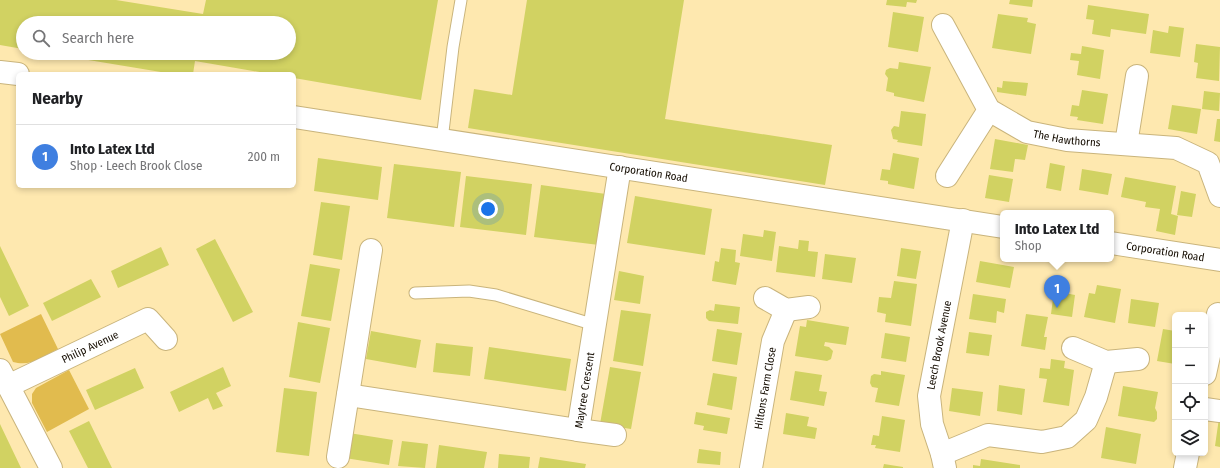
<!DOCTYPE html>
<meta charset="utf-8">
<style>
:root{--surface:#fff;--page:#f6f6f6;--text:#202124;--muted:#757577;--line:#e0e0e0;--accent:#2563eb}
body{margin:0;font-family:"Fira Sans Condensed",sans-serif;background:var(--page);color:var(--text)}
.controls{position:absolute;right:12px;bottom:12px;display:grid;overflow:hidden;border-radius:6px;box-shadow:0 2px 6px #0003}
.controls button{width:36px;height:36px;display:grid;place-items:center;padding:0;border:0;border-bottom:1px solid var(--line);background:var(--surface);color:var(--text);font:20px sans-serif}
.you{position:absolute;left:488px;top:209px;width:14px;height:14px;margin:-10px;border:3px solid #fff;border-radius:50%;background:#1a73e8;box-shadow:0 0 0 6px #1a73e833}
.badge{display:grid;place-items:center;width:26px;height:26px;border-radius:50%;background:var(--accent);color:#fff;font-size:13px;font-weight:700}
.pin{position:absolute;translate:-50% -33px;filter:drop-shadow(0 1px 2px #0008)}
.pin::after{content:'';position:absolute;top:21px;width:14px;height:12px;background:inherit;clip-path:polygon(0 0,100% 0,50% 100%)}
.popup{position:absolute;left:1000px;top:210px;width:114px;height:52px;box-sizing:border-box;display:grid;place-content:center;border-radius:6px;background:var(--surface);filter:drop-shadow(0 1px 3px #0005);font-size:13px;white-space:nowrap;color:var(--muted)}
.popup b{font-size:15px;color:var(--text)}
.popup::after{content:'';position:absolute;left:50%;top:100%;margin-left:-8px;border:8px solid transparent;border-top-color:var(--surface)}
.list{margin:0;padding:0;list-style:none}
h2{display:flex;justify-content:space-between;align-items:center;height:52px;margin:0;padding:0 16px;font-size:17px}
h2 small{font-size:13px;font-weight:400;color:var(--muted)}
.list li{display:grid;grid-template-columns:26px 1fr auto;gap:12px;align-items:center;box-sizing:border-box;height:64px;padding:0 16px;border-top:1px solid var(--line)}
.list b{display:block;font-size:15px;white-space:nowrap}
.list p{margin:0;font-size:13px;white-space:nowrap;color:var(--muted)}
.list em{font-size:13px;font-style:normal;color:var(--muted)}
.icon{flex:none;width:22px;height:22px;fill:none;stroke:currentColor;stroke-width:2;stroke-linecap:round;stroke-linejoin:round}
.map{position:relative;flex:none;width:1220px;height:468px;overflow:hidden}
.search{position:absolute;background:var(--surface);box-shadow:0 2px 6px #0003;left:16px;top:16px;width:280px;height:44px;display:flex;align-items:center;gap:10px;box-sizing:border-box;padding:0 14px;border-radius:22px;color:var(--muted);font-size:15px}
.panel{position:absolute;background:var(--surface);box-shadow:0 2px 6px #0003;left:16px;top:72px;width:280px;height:116px;border-radius:6px}
.map>svg:first-child{display:block}
.green{fill:#e1bb4e}
.building{fill:#d1d262}
.lines{fill:none;stroke-linecap:round;stroke-linejoin:round}
.service-casing{stroke:#c9b47c;stroke-width:13}
.minor-casing{stroke:#c9b47c;stroke-width:24}
.tertiary-casing{stroke:#c9b47c;stroke-width:24}
.service{stroke:#fff;stroke-width:11}
.minor{stroke:#fff;stroke-width:22}
.tertiary{stroke:#fff;stroke-width:22}
.labels{text-anchor:middle;stroke-width:3.5;stroke-linejoin:round;paint-order:stroke}
.street-label{font-size:11px;fill:#140c00;stroke:#fee8af}
</style>
<div class="map">
<svg width="1220" height="468" viewBox="0 0 1220 468">
<rect width="100%" height="100%" fill="#fee8af"/>
<path class="green" d="M 41,314 L 58,349 C 42,357 31,367 13,362 L 0,334 Z
M 69,370 L 89,409 L 47,432 L 32,403 L 32,394 L 36,388 Z"/>
<path class="building" d="M 0,0 L 116,0 L 203,14 L 206,0 L 438,0 L 421,100 L 294,78 L 294,74 L 271,74 L 195,61 L 193,74 L 173,74 L 52,54 L 289,53 L 289,23 L 23,23 L 23,49 L 0,45 Z
M 527,0 L 684,0 L 665,119 L 832,145 L 825,185 L 468,128 L 474,89 L 512,95 Z
M 887,0 L 917,0 L 916,3 L 907,2 L 906,7 L 886,5 Z
M 1010,0 L 1033,0 L 1032,7 L 1009,4 Z
M 1088,5 L 1149,14 L 1146,34 L 1111,29 L 1110,37 L 1092,34 L 1094,20 L 1086,19 Z
M 893,12 L 924,17 L 918,52 L 888,47 Z
M 998,14 L 1028,18 L 1027,22 L 1036,24 L 1031,54 L 992,48 Z
M 1169,26 L 1184,28 L 1180,57 L 1150,53 L 1153,30 L 1168,33 Z
M 1196,44 L 1220,47 L 1219,81 L 1196,78 L 1198,63 L 1194,62 Z
M 1082,46 L 1104,50 L 1100,79 L 1077,75 L 1079,61 L 1070,60 L 1071,53 L 1081,54 Z
M 899,62 L 931,67 L 924,102 L 894,96 L 894,93 L 886,91 L 888,78 L 885,74 L 886,70 L 890,68 L 898,69 Z
M 1003,81 L 1028,83 L 1026,96 L 997,92 L 997,87 L 1002,88 Z
M 1082,90 L 1108,94 L 1103,124 L 1077,120 L 1078,117 L 1070,116 L 1072,105 L 1079,106 Z
M 1204,91 L 1220,93 L 1219,111 L 1202,109 Z
M 1172,105 L 1201,109 L 1197,134 L 1168,129 Z
M 901,111 L 926,114 L 922,146 L 897,142 L 898,140 L 893,139 L 891,130 L 894,126 L 899,127 Z
M 1217,119 L 1220,119 L 1220,142 L 1214,141 Z
M 995,139 L 1028,145 L 1025,160 L 1015,159 L 1013,172 L 990,169 Z
M 893,153 L 919,158 L 914,189 L 888,184 L 888,181 L 880,180 L 882,169 L 890,170 Z
M 318,158 L 382,167 L 378,200 L 314,191 Z
M 1050,163 L 1065,166 L 1061,191 L 1046,188 Z
M 394,164 L 461,172 L 454,227 L 387,218 Z
M 1082,169 L 1112,174 L 1108,195 L 1079,190 Z
M 989,175 L 1013,179 L 1009,202 L 985,198 Z
M 466,176 L 532,184 L 526,235 L 460,227 Z
M 1125,177 L 1176,186 L 1171,214 L 1178,216 L 1175,235 L 1156,231 L 1160,209 L 1145,207 L 1146,202 L 1121,197 Z
M 541,185 L 606,194 L 599,245 L 534,237 Z
M 1181,191 L 1196,194 L 1192,217 L 1177,215 Z
M 635,196 L 712,209 L 705,255 L 627,243 Z
M 321,202 L 350,206 L 342,260 L 313,255 Z
M 764,230 L 776,232 L 772,261 L 740,256 L 743,234 L 763,237 Z
M 215,239 L 253,312 L 233,322 L 196,249 Z
M 799,240 L 809,241 L 808,251 L 818,252 L 815,277 L 776,272 L 779,246 L 798,249 Z
M 0,246 L 29,306 L 9,316 L 0,297 Z
M 161,247 L 169,265 L 118,288 L 111,271 Z
M 721,248 L 736,250 L 735,262 L 740,263 L 736,285 L 712,281 L 715,261 L 719,262 Z
M 901,248 L 921,251 L 916,279 L 897,276 Z
M 825,254 L 856,258 L 852,283 L 822,279 Z
M 980,261 L 1014,267 L 1010,288 L 976,282 Z
M 310,264 L 340,269 L 331,321 L 301,316 Z
M 619,271 L 644,276 L 640,304 L 614,300 Z
M 91,279 L 101,297 L 52,321 L 43,303 Z
M 894,281 L 917,284 L 911,326 L 885,322 L 886,314 L 877,312 L 879,297 L 891,298 Z
M 1097,285 L 1121,289 L 1115,323 L 1084,317 L 1089,293 L 1095,294 Z
M 1054,291 L 1075,295 L 1072,317 L 1051,314 Z
M 973,294 L 1006,299 L 1004,313 L 997,311 L 996,323 L 969,319 Z
M 1131,299 L 1159,303 L 1155,327 L 1128,323 Z
M 715,304 L 740,307 L 738,324 L 709,321 L 706,318 L 706,312 L 710,310 L 714,311 Z
M 621,310 L 651,314 L 643,366 L 613,361 Z
M 1026,314 L 1048,317 L 1044,337 L 1047,337 L 1045,350 L 1021,346 Z
M 807,320 L 849,327 L 846,345 L 825,342 L 824,346 L 829,347 L 833,351 L 831,359 L 827,361 L 795,356 L 800,326 L 806,327 Z
M 298,322 L 330,328 L 320,383 L 289,377 Z
M 717,329 L 742,333 L 737,365 L 712,361 Z
M 1163,329 L 1175,331 L 1175,364 L 1157,361 Z
M 371,331 L 421,340 L 416,368 L 366,359 Z
M 969,332 L 992,335 L 989,356 L 966,353 Z
M 885,333 L 910,337 L 906,362 L 881,358 Z
M 436,343 L 473,347 L 470,376 L 433,372 Z
M 489,347 L 571,359 L 566,391 L 484,379 Z
M 1051,359 L 1065,361 L 1064,368 L 1074,370 L 1069,406 L 1043,402 L 1047,379 L 1039,378 L 1040,368 L 1050,369 Z
M 223,367 L 231,386 L 216,393 L 223,406 L 213,410 L 208,398 L 179,412 L 170,392 Z
M 610,367 L 641,372 L 631,429 L 600,424 Z
M 135,368 L 144,388 L 95,410 L 86,390 Z
M 795,371 L 822,375 L 819,391 L 827,392 L 824,406 L 790,400 Z
M 881,371 L 905,375 L 899,406 L 875,402 L 878,388 L 872,387 L 870,383 L 871,376 L 874,374 L 881,375 Z
M 713,373 L 737,377 L 732,410 L 707,405 Z
M 999,385 L 1025,389 L 1022,415 L 997,411 Z
M 1123,386 L 1158,392 L 1155,408 L 1157,412 L 1157,419 L 1154,422 L 1118,416 Z
M 284,388 L 317,392 L 309,456 L 276,452 Z
M 952,388 L 983,392 L 980,416 L 949,411 Z
M 696,412 L 730,418 L 727,434 L 703,430 L 704,426 L 694,424 Z
M 786,413 L 809,417 L 807,426 L 817,428 L 815,439 L 783,434 Z
M 882,416 L 905,420 L 900,452 L 875,448 L 876,445 L 871,445 L 873,435 L 879,436 Z
M 1219,418 L 1220,418 L 1220,447 L 1215,446 Z
M 89,421 L 112,468 L 88,468 L 69,431 Z
M 0,424 L 21,468 L 0,468 Z
M 1106,427 L 1141,434 L 1136,464 L 1101,458 Z
M 349,433 L 393,440 L 389,465 L 345,458 Z
M 402,441 L 428,444 L 425,468 L 398,466 Z
M 439,445 L 487,452 L 484,468 L 436,468 Z
M 699,449 L 721,452 L 720,465 L 697,463 Z
M 499,454 L 530,457 L 529,468 L 498,468 Z
M 540,457 L 586,464 L 585,468 L 538,468 Z
M 981,459 L 1020,465 L 1020,468 L 973,468 L 973,465 L 980,466 Z
M 884,464 L 903,467 L 903,468 L 883,468 Z"/>
<g class="lines">
<g class="service-casing">
<path id="service" d="M 442,140 L 453,47 L 461,0
M 415,293 L 469,291 L 496,295 L 595,325"/>
</g>
<g class="minor-casing">
<g id="minor">
<path id="s1" d="M 943,25 L 989,110 L 1027,132 L 1067,140 L 1176,148 L 1208,163 L 1220,196"/>
<path d="M 1126,144 L 1137,76"/>
<path d="M 947,176 L 989,110"/>
<path d="M 765,298 L 786,310 L 809,307"/>
<path d="M 1073,348 L 1106,362 L 1138,359"/>
<path d="M 0,370 L 51,468"/>
<path d="M 1205,374 L 1218,314"/>
<path id="s2" d="M 8,386 L 148,319 L 166,339"/>
<path id="s3" d="M 348,395 L 578,430 L 620,167"/>
<path d="M 1205,409 L 1220,411"/>
<path d="M 578,430 L 615,435"/>
<path d="M 942,454 L 988,435 L 1042,442 L 1067,437 L 1086,420 L 1096,397 L 1106,362"/>
<path d="M 338,457 L 371,250"/>
<path id="s4" d="M 751,468 L 773,341 L 786,310"/>
<path id="s5" d="M 945,468 L 942,454 L 932,424 L 929,396 L 963,220"/>
<path d="M 1185,468 L 1188,453"/>
</g>
</g>
<g class="tertiary-casing">
<g id="tertiary">
<path d="M 0,72 L 18,74"/>
<path id="s6" d="M 294,117 L 1003,227"/>
<path id="s7" d="M 1111,243 L 1220,260"/>
</g>
</g>
<use href="#service" class="service"/>
<use href="#minor" class="minor"/>
<use href="#tertiary" class="tertiary"/>
</g>
<g class="labels">
<g class="street-label">
<text dy="4" stroke="none"><textPath href="#s1" startOffset="181">The Hawthorns</textPath></text>
<text dy="4" stroke="none"><textPath href="#s6" startOffset="359">Corporation Road</textPath></text>
<text dy="4" stroke="none"><textPath href="#s7" startOffset="55">Corporation Road</textPath></text>
<text dy="4" stroke="none"><textPath href="#s5" startOffset="126">Leech Brook Avenue</textPath></text>
<text dy="4" stroke="none"><textPath href="#s2" startOffset="91">Philip Avenue</textPath></text>
<text dy="4" stroke="none"><textPath href="#s3" startOffset="273">Maytree Crescent</textPath></text>
<text dy="4" stroke="none"><textPath href="#s4" startOffset="81">Hiltons Farm Close</textPath></text>
</g>
</g>
</svg>
<div class="controls">
<button>+</button>
<button>−</button>
<button><svg class="icon" aria-label="locate" viewBox="0 0 24 24"><circle cx="12" cy="12" r="6"/><path d="M12 2v4M12 18v4M2 12h4M18 12h4"/></svg></button>
<button><svg class="icon" aria-label="layers" viewBox="0 0 24 24"><path d="M12 4l9 5-9 5-9-5zM3 14l9 5 9-5"/></svg></button>
</div>
<div class="you"></div>
<div class="pin badge" style="left:1057px;top:308px;background:#3f7fe0">1</div>
<div class="popup"><b>Into Latex Ltd</b>Shop</div>
<div class="search"><svg class="icon" aria-label="search" viewBox="0 0 24 24"><circle cx="10" cy="10" r="6"/><path d="M15 15l6 6"/></svg>Search here</div>
<section class="panel">
<h2>Nearby<small></small></h2>
<ul class="list">
<li><span class="badge" style="background:#3f7fe0">1</span><div><b>Into Latex Ltd</b><p>Shop · Leech Brook Close</p></div><em>200 m</em></li>
</ul>
</section>
</div>
